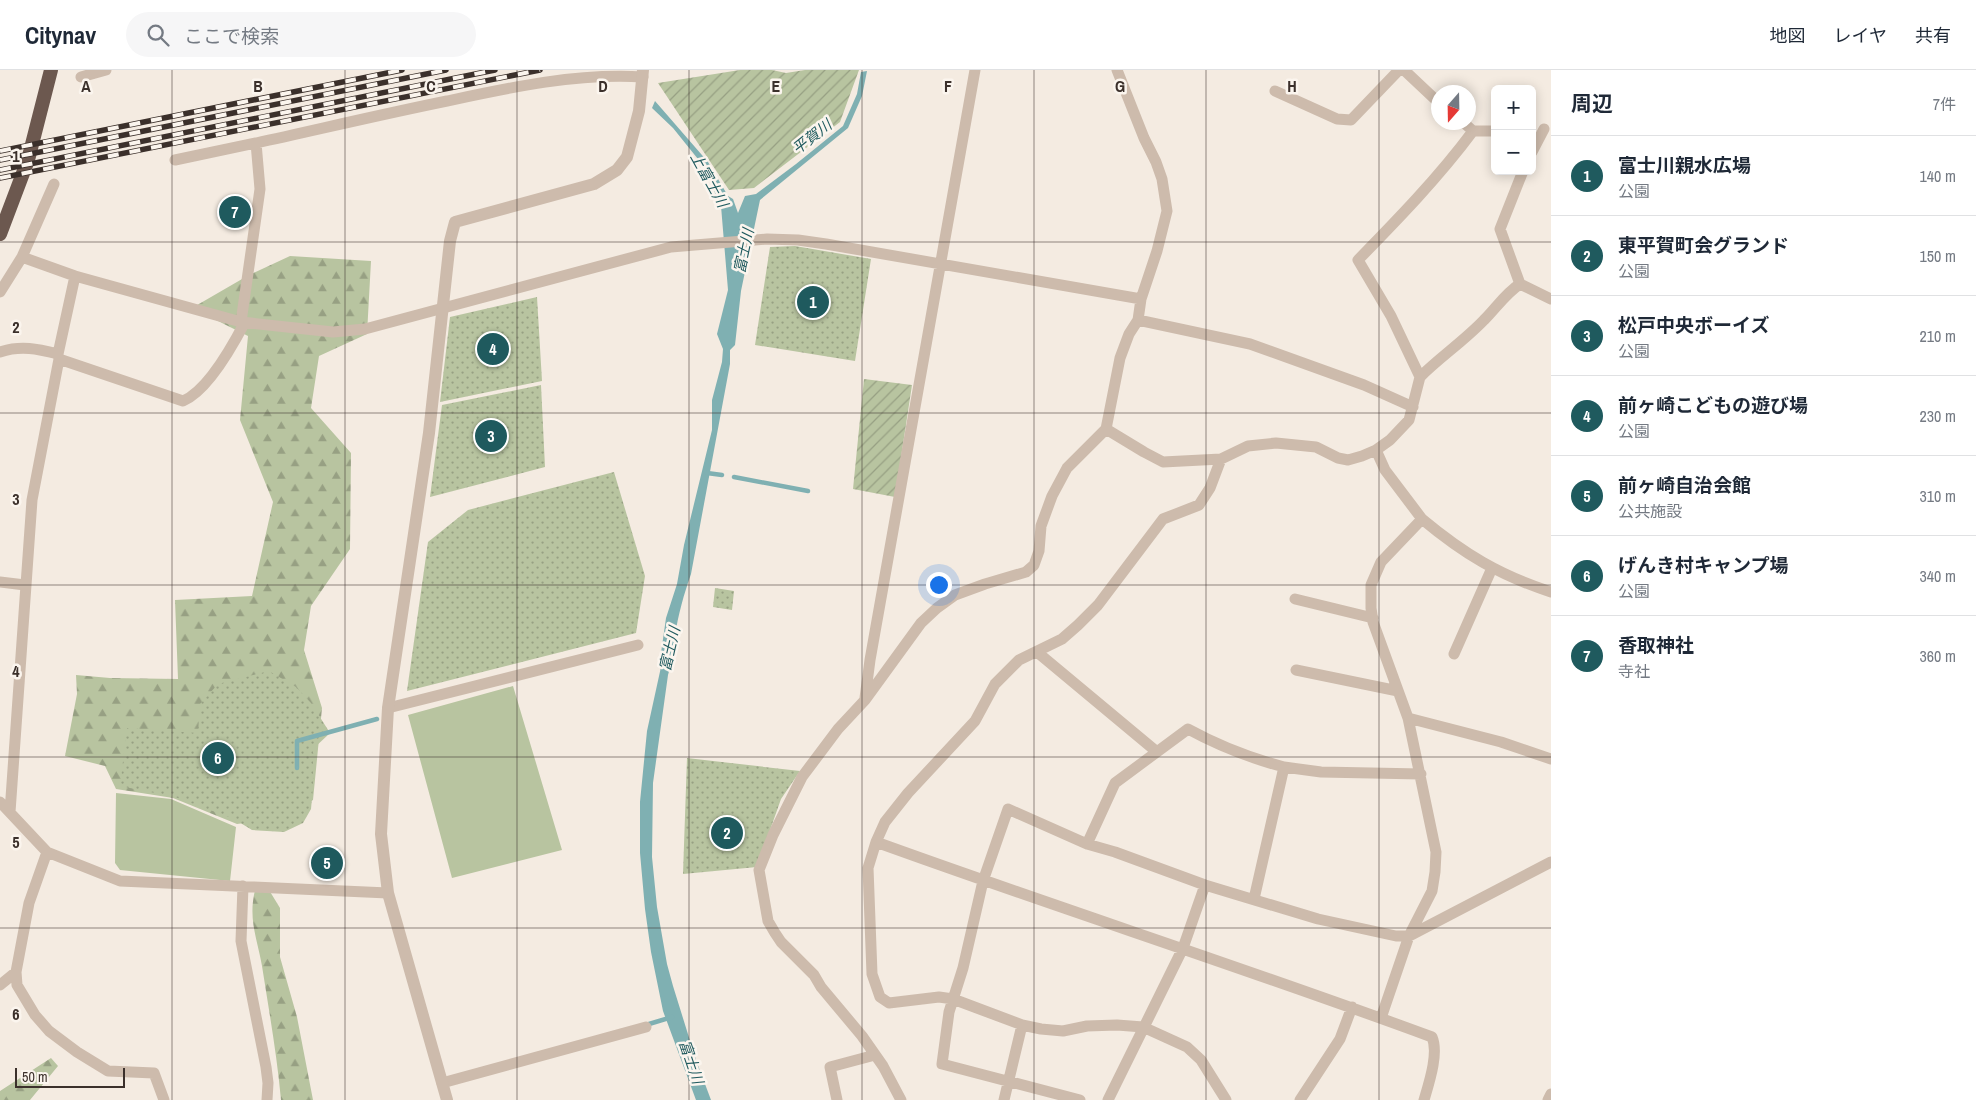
<!DOCTYPE html>
<html lang="ja">
<meta charset="utf-8">
<style>
:root{--surface:#fff;--page:#f6f6f7;--text:#1f2937;--muted:#747a83;--line:#e0e1e3;--accent:#1f5a5e}
body{margin:0;font-family:"Archivo Narrow","Noto Sans JP",sans-serif;background:var(--page);color:var(--text)}
.controls{position:absolute;right:15px;top:15px;display:grid;overflow:hidden;border-radius:8px;box-shadow:0 2px 12px #0003}
.controls button{width:45px;height:45px;display:grid;place-items:center;padding:0;border:0;border-bottom:1px solid var(--line);background:var(--surface);color:var(--text);font:25px sans-serif}
.compass{position:absolute;left:1431px;top:15px;width:45px;height:45px;border-radius:50%;background:var(--surface);box-shadow:0 2px 12px #0003;rotate:200deg}
.scale{position:absolute;left:15px;bottom:12px;width:110px;box-sizing:border-box;padding-left:5px;border:2px solid #3b302b;border-top:0;font-size:14px;line-height:18px;white-space:nowrap;color:#3b302b;-webkit-text-stroke:4px #fbf5ee;paint-order:stroke}
.you{position:absolute;left:938px;top:514px;width:18px;height:18px;margin:-12px;border:4px solid #fff;border-radius:50%;background:#1a73e8;box-shadow:0 0 0 8px #1a73e833}
.badge{display:grid;place-items:center;width:32px;height:32px;border-radius:50%;background:var(--accent);color:#fff;font-size:16px;font-weight:700}
.pin{position:absolute;translate:-50% -50%;border:2px solid #fff;box-shadow:0 1px 5px #0006}
.list{margin:0;padding:0;list-style:none}
h2{display:flex;justify-content:space-between;align-items:center;height:65px;margin:0;padding:0 20px;font-size:21px}
h2 small{font-size:16px;font-weight:400;color:var(--muted)}
.list li{display:grid;grid-template-columns:32px 1fr auto;gap:15px;align-items:center;box-sizing:border-box;height:80px;padding:0 20px;border-top:1px solid var(--line)}
.list b{display:block;font-size:19px;white-space:nowrap}
.list p{margin:0;font-size:16px;white-space:nowrap;color:var(--muted)}
.list em{font-size:16px;font-style:normal;color:var(--muted)}
.icon{flex:none;width:28px;height:28px;fill:none;stroke:currentColor;stroke-width:2;stroke-linecap:round;stroke-linejoin:round}
.map{position:relative;flex:none;width:1551px;height:1030px;overflow:hidden}
header{display:flex;align-items:center;gap:30px;box-sizing:border-box;height:70px;padding:0 25px;background:var(--surface);border-bottom:1px solid var(--line)}
header strong{font-size:24px}
nav{display:flex;gap:28px;margin-inline-start:auto;font-size:18px}
.search{width:350px;height:45px;background:var(--page);display:flex;align-items:center;gap:12px;box-sizing:border-box;padding:0 18px;border-radius:28px;color:var(--muted);font-size:19px}
main{display:flex}
aside{flex:1;background:var(--surface)}
.map>svg:first-child{display:block}
.forest{fill:url(#forest-firs)}
.park{fill:url(#park-dots)}
.garden{fill:url(#garden-furrows)}
.pitch{fill:#b8c4a0}
.water{fill:#7fb0b2}
.lines{fill:none;stroke-linecap:round;stroke-linejoin:round}
.stream{stroke:#7fb0b2;stroke-width:4.5}
.minor{stroke:#cdbbac;stroke-width:11}
.tertiary{stroke:#cdbbac;stroke-width:12}
.trunk{stroke:#6c584f;stroke-width:14}
.rail-casing{stroke:#3b302b;stroke-width:5.5}
.rail{stroke:#fbf5ee;stroke-width:4;stroke-dasharray:11;stroke-linecap:butt}
.grid{fill:none;stroke:#3b302b;stroke-width:1;stroke-opacity:0.55}
.labels{text-anchor:middle;stroke-width:5;stroke-linejoin:round;paint-order:stroke}
.water-label{font-size:15px;font-style:italic;fill:#1f5a5e;stroke:#fbf5ee}
.grid-label{font-size:16px;text-anchor:middle;font-weight:bold;fill:#3b302b;stroke:#fbf5ee;stroke-width:5;stroke-linejoin:round;paint-order:stroke}
</style>
<header>
<strong>Citynav</strong>
<div class="search"><svg class="icon" aria-label="search" viewBox="0 0 24 24"><circle cx="10" cy="10" r="6"/><path d="M15 15l6 6"/></svg>ここで検索</div>
<nav><a>地図</a><a>レイヤ</a><a>共有</a></nav>
</header>
<main>
<div class="map">
<svg width="1551" height="1030" viewBox="0 0 1551 1030">
<defs>
<pattern id="forest-firs" width="22" height="20" patternUnits="userSpaceOnUse" patternTransform="scale(1.25)"><rect width="22" height="20" fill="#b8c4a0"/><path d="M5 1l3.5 6h-7zM16 11l3.5 6h-7z" fill="#97a083"/></pattern>
<pattern id="park-dots" width="8" height="8" patternUnits="userSpaceOnUse" patternTransform="scale(1.25)"><rect width="8" height="8" fill="#b8c4a0"/><path d="M2 2h.1M6 6h.1" fill="none" stroke="#97a083" stroke-width="1.8" stroke-linecap="round"/></pattern>
<pattern id="garden-furrows" width="10" height="10" patternUnits="userSpaceOnUse" patternTransform="scale(1.25)"><rect width="10" height="10" fill="#b8c4a0"/><path d="M-1 1l2-2M0 10L10 0M9 11l2-2" fill="none" stroke="#97a083"/></pattern>
</defs>
<rect width="100%" height="100%" fill="#f4ebe1"/>
<path class="forest" d="M 290,186 L 371,191 L 367,264 L 319,286 L 311,338 L 351,383 L 350,479 L 311,536 L 304,580 L 322,638 L 313,730 L 283,748 L 237,754 L 173,728 L 116,719 L 105,696 L 65,686 L 77,624 L 76,605 L 110,608 L 178,609 L 175,530 L 252,526 L 273,432 L 240,350 L 248,266 L 192,238 L 249,205 Z
M 255,820 L 269,820 L 280,838 L 280,887 L 297,947 L 313,1030 L 281,1030 C 277,985 269,941 262,896 C 257,867 248,850 255,820 Z
M 51,988 L 58,996 L 30,1030 L 0,1030 L 0,1021 Z"/>
<path class="park" d="M 795,176 L 871,189 L 855,291 L 755,275 L 770,177 Z
M 537,227 L 542,311 L 440,332 L 450,247 Z
M 541,315 L 545,397 L 430,427 L 442,335 Z
M 614,402 L 645,506 L 636,563 L 407,621 L 428,472 L 468,440 Z
M 715,518 L 734,521 L 732,540 L 713,537 Z
M 269,601 L 296,617 L 311,633 L 330,663 L 313,679 L 313,717 L 311,739 L 303,753 L 284,762 L 252,760 L 234,749 L 175,727 L 120,716 L 127,658 L 198,663 L 200,634 L 218,614 Z
M 687,688 L 800,701 L 781,729 L 757,797 L 683,804 Z"/>
<path class="garden" d="M 740,0 L 772,0 L 786,3 L 805,0 L 859,0 L 840,52 L 754,118 L 729,120 L 658,13 Z
M 864,309 L 912,315 L 895,427 L 853,419 Z"/>
<path class="pitch" d="M 513,616 L 562,780 L 452,808 L 408,645 Z
M 116,723 L 171,729 L 236,757 L 230,811 L 120,800 L 115,793 Z"/>
<path class="water" d="M 867,1 L 862,26 L 848,58 L 760,130 L 741,221 L 735,275 L 730,280 L 730,294 L 691,504 C 684,524 678,545 675,566 C 673,580 672,592 668,605 L 653,713 L 652,787 L 657,837 L 667,894 L 673,916 L 696,990 L 711,1030 L 696,1030 L 663,941 L 651,882 L 645,839 L 640,783 L 640,732 L 647,661 L 661,597 L 661,583 L 666,548 L 677,514 L 684,475 L 712,360 L 712,330 L 722,292 L 723,279 L 717,264 L 728,220 L 721,136 L 702,94 L 673,58 L 652,38 L 655,31 L 708,92 L 728,126 L 733,129 L 738,143 L 745,126 L 756,124 L 796,94 L 843,56 L 857,24 L 861,2 Z"/>
<g class="lines">
<path class="stream" d="M 707,403 L 722,405
M 734,407 L 808,421
M 297,698 L 297,671 L 377,649
M 649,954 L 672,947"/>
<path class="minor" d="M 1404,0 L 1438,32
M 81,7 L 106,0
M 1275,21 L 1337,49 L 1351,50 L 1399,0
M 1463,52 L 1473,61
M 256,73 C 320,59 383,44 447,31 C 512,17 576,3 643,7
M 1532,82 L 1544,59
M 175,90 L 256,73 L 260,119 L 241,252
M 1523,101 L 1500,159 L 1520,214 L 1551,229
M 22,187 L 54,114
M 0,222 L 22,187 L 75,206 L 241,252 L 333,262 L 365,259 L 671,177 L 767,169 L 798,170 L 826,174 L 1141,229
M 1138,250 L 1250,274 L 1364,315 L 1413,337
M 0,282 C 21,275 38,279 58,284
M 59,289 L 183,331 C 207,321 233,275 245,252
M 1420,307 C 1440,287 1464,271 1484,250 C 1496,238 1506,223 1520,214
M 1106,359 L 1144,382 L 1163,392 L 1221,389
M 1376,380 L 1385,400 L 1422,449
M 0,512 L 25,515
M 1295,529 L 1373,548
M 1037,582 L 1157,682
M 1454,584 L 1492,498
M 1296,600 L 1398,621
M 865,628 L 870,590 L 975,0
M 388,638 L 638,575
M 1408,648 L 1501,672 L 1551,689
M 0,732 L 47,782 L 120,811 L 388,823
M 10,742 L 32,430 L 59,289 L 58,284 L 75,206
M 876,772 C 1061,839 1248,899 1432,967 C 1439,983 1429,1013 1424,1030
M 1087,774 L 1115,713 L 1188,659 C 1219,676 1250,688 1284,697
M 47,782 L 29,833 L 16,902 L 17,915 L 35,945 L 49,961 L 77,982 L 108,1001 L 154,1003 L 164,1030
M 243,816 L 241,871 L 266,997 L 268,1013 L 267,1030
M 1254,829 L 1284,697 L 1321,702 L 1421,704
M 0,915 L 16,902
M 1381,948 L 1409,866 L 1432,821 L 1435,802 L 1436,782 L 1408,648 L 1373,552 L 1371,538 L 1371,515 L 1381,492 L 1422,449 C 1464,484 1499,505 1551,522
M 442,1013 L 646,957
M 837,1030 L 830,997 L 875,985
M 901,1030 L 883,996 L 862,966 L 821,917 L 814,905 L 781,872 L 775,863 L 768,851 L 759,800 L 773,765 L 802,707 L 838,659 L 865,630 L 921,553 L 937,538 L 955,525 L 985,514 L 1026,502 L 1034,495 L 1039,481 L 1041,456 L 1052,426 L 1067,398 L 1106,359 L 1120,288 L 1129,264 L 1138,250 L 1141,229 L 1157,181 L 1167,141 L 1162,109 L 1156,92 L 1144,68 L 1117,0
M 1004,1030 L 1022,955
M 1080,1030 L 942,994 L 949,942 L 963,898 L 983,811 L 1008,739 L 1087,774 L 1115,782 L 1205,815 L 1318,849 L 1396,866 L 1409,866 L 1551,792
M 1108,1030 L 1183,878 L 1205,815
M 1226,1030 L 1201,990 L 1187,977 L 1143,957 L 1117,955 L 1087,956 L 1063,961 L 1041,959 L 1022,955 L 953,929 L 939,927 L 889,933 L 880,927 L 872,904 L 868,798 L 876,772 L 885,752 L 908,723 L 975,651 L 995,614 L 1019,590 L 1062,569 L 1078,555 L 1098,535 L 1163,449 L 1199,435 L 1210,418 L 1221,389 L 1248,376 L 1276,373 L 1316,377 L 1338,388 L 1348,390 L 1362,386 L 1376,380 L 1390,370 L 1409,350 L 1420,307 L 1391,246 L 1358,190 C 1398,149 1438,108 1473,61 L 1495,61
M 1300,1030 L 1340,969 L 1352,937
M 1548,1030 L 1551,1024"/>
<path class="tertiary" d="M 447,1030 L 388,823 L 381,764 L 388,638 L 429,363 L 450,171 L 455,152 L 594,114 L 617,100 L 627,87 L 639,41 L 643,0"/>
<path class="trunk" d="M 0,164 L 28,90 L 51,0"/>
<g class="rail-casing">
<path id="rail" d="M 0,81 L 402,0
M 0,90 L 446,0
M 0,100 L 495,0
M 0,108 L 540,0"/>
</g>
<use href="#rail" class="rail"/>
</g>
<path class="grid" d="M 172,0 L 172,1030M 345,0 L 345,1030M 517,0 L 517,1030M 689,0 L 689,1030M 862,0 L 862,1030M 1034,0 L 1034,1030M 1206,0 L 1206,1030M 1379,0 L 1379,1030M 0,172 L 1551,172M 0,343 L 1551,343M 0,515 L 1551,515M 0,687 L 1551,687M 0,858 L 1551,858"/>
<g class="labels">
<g class="water-label">
<text transform="translate(812 67) rotate(-38)" y="5">平賀川</text>
<text transform="translate(709 110) rotate(61)" y="5">上富士川</text>
<text transform="translate(744 181) rotate(-78)" y="5">富士川</text>
<text transform="translate(670 579) rotate(-77)" y="5">富士川</text>
<text transform="translate(691 992) rotate(71)" y="5">富士川</text>
</g>
</g>
<g class="grid-label">
<text x="86" y="22">A</text>
<text x="258" y="22">B</text>
<text x="431" y="22">C</text>
<text x="603" y="22">D</text>
<text x="776" y="22">E</text>
<text x="948" y="22">F</text>
<text x="1120" y="22">G</text>
<text x="1292" y="22">H</text>
<text x="16" y="92">1</text>
<text x="16" y="263">2</text>
<text x="16" y="435">3</text>
<text x="16" y="607">4</text>
<text x="16" y="778">5</text>
<text x="16" y="950">6</text>
</g>
</svg>
<div class="controls">
<button>+</button>
<button>−</button>
</div>
<svg class="compass" viewBox="-18 -18 36 36"><path d="M0-13l5 13h-10z" fill="#e53935"/><path d="M0 13l5-13h-10z" fill="#747a83"/></svg>
<div class="scale">50 m</div>
<div class="you"></div>
<div class="pin badge" style="left:813px;top:232px">1</div>
<div class="pin badge" style="left:727px;top:763px">2</div>
<div class="pin badge" style="left:491px;top:366px">3</div>
<div class="pin badge" style="left:493px;top:279px">4</div>
<div class="pin badge" style="left:327px;top:793px">5</div>
<div class="pin badge" style="left:218px;top:688px">6</div>
<div class="pin badge" style="left:235px;top:142px">7</div>
</div>
<aside>
<h2>周辺<small>7件</small></h2>
<ul class="list">
<li><span class="badge">1</span><div><b>富士川親水広場</b><p>公園</p></div><em>140 m</em></li>
<li><span class="badge">2</span><div><b>東平賀町会グランド</b><p>公園</p></div><em>150 m</em></li>
<li><span class="badge">3</span><div><b>松戸中央ボーイズ</b><p>公園</p></div><em>210 m</em></li>
<li><span class="badge">4</span><div><b>前ヶ崎こどもの遊び場</b><p>公園</p></div><em>230 m</em></li>
<li><span class="badge">5</span><div><b>前ヶ崎自治会館</b><p>公共施設</p></div><em>310 m</em></li>
<li><span class="badge">6</span><div><b>げんき村キャンプ場</b><p>公園</p></div><em>340 m</em></li>
<li><span class="badge">7</span><div><b>香取神社</b><p>寺社</p></div><em>360 m</em></li>
</ul>
</aside>
</main>
